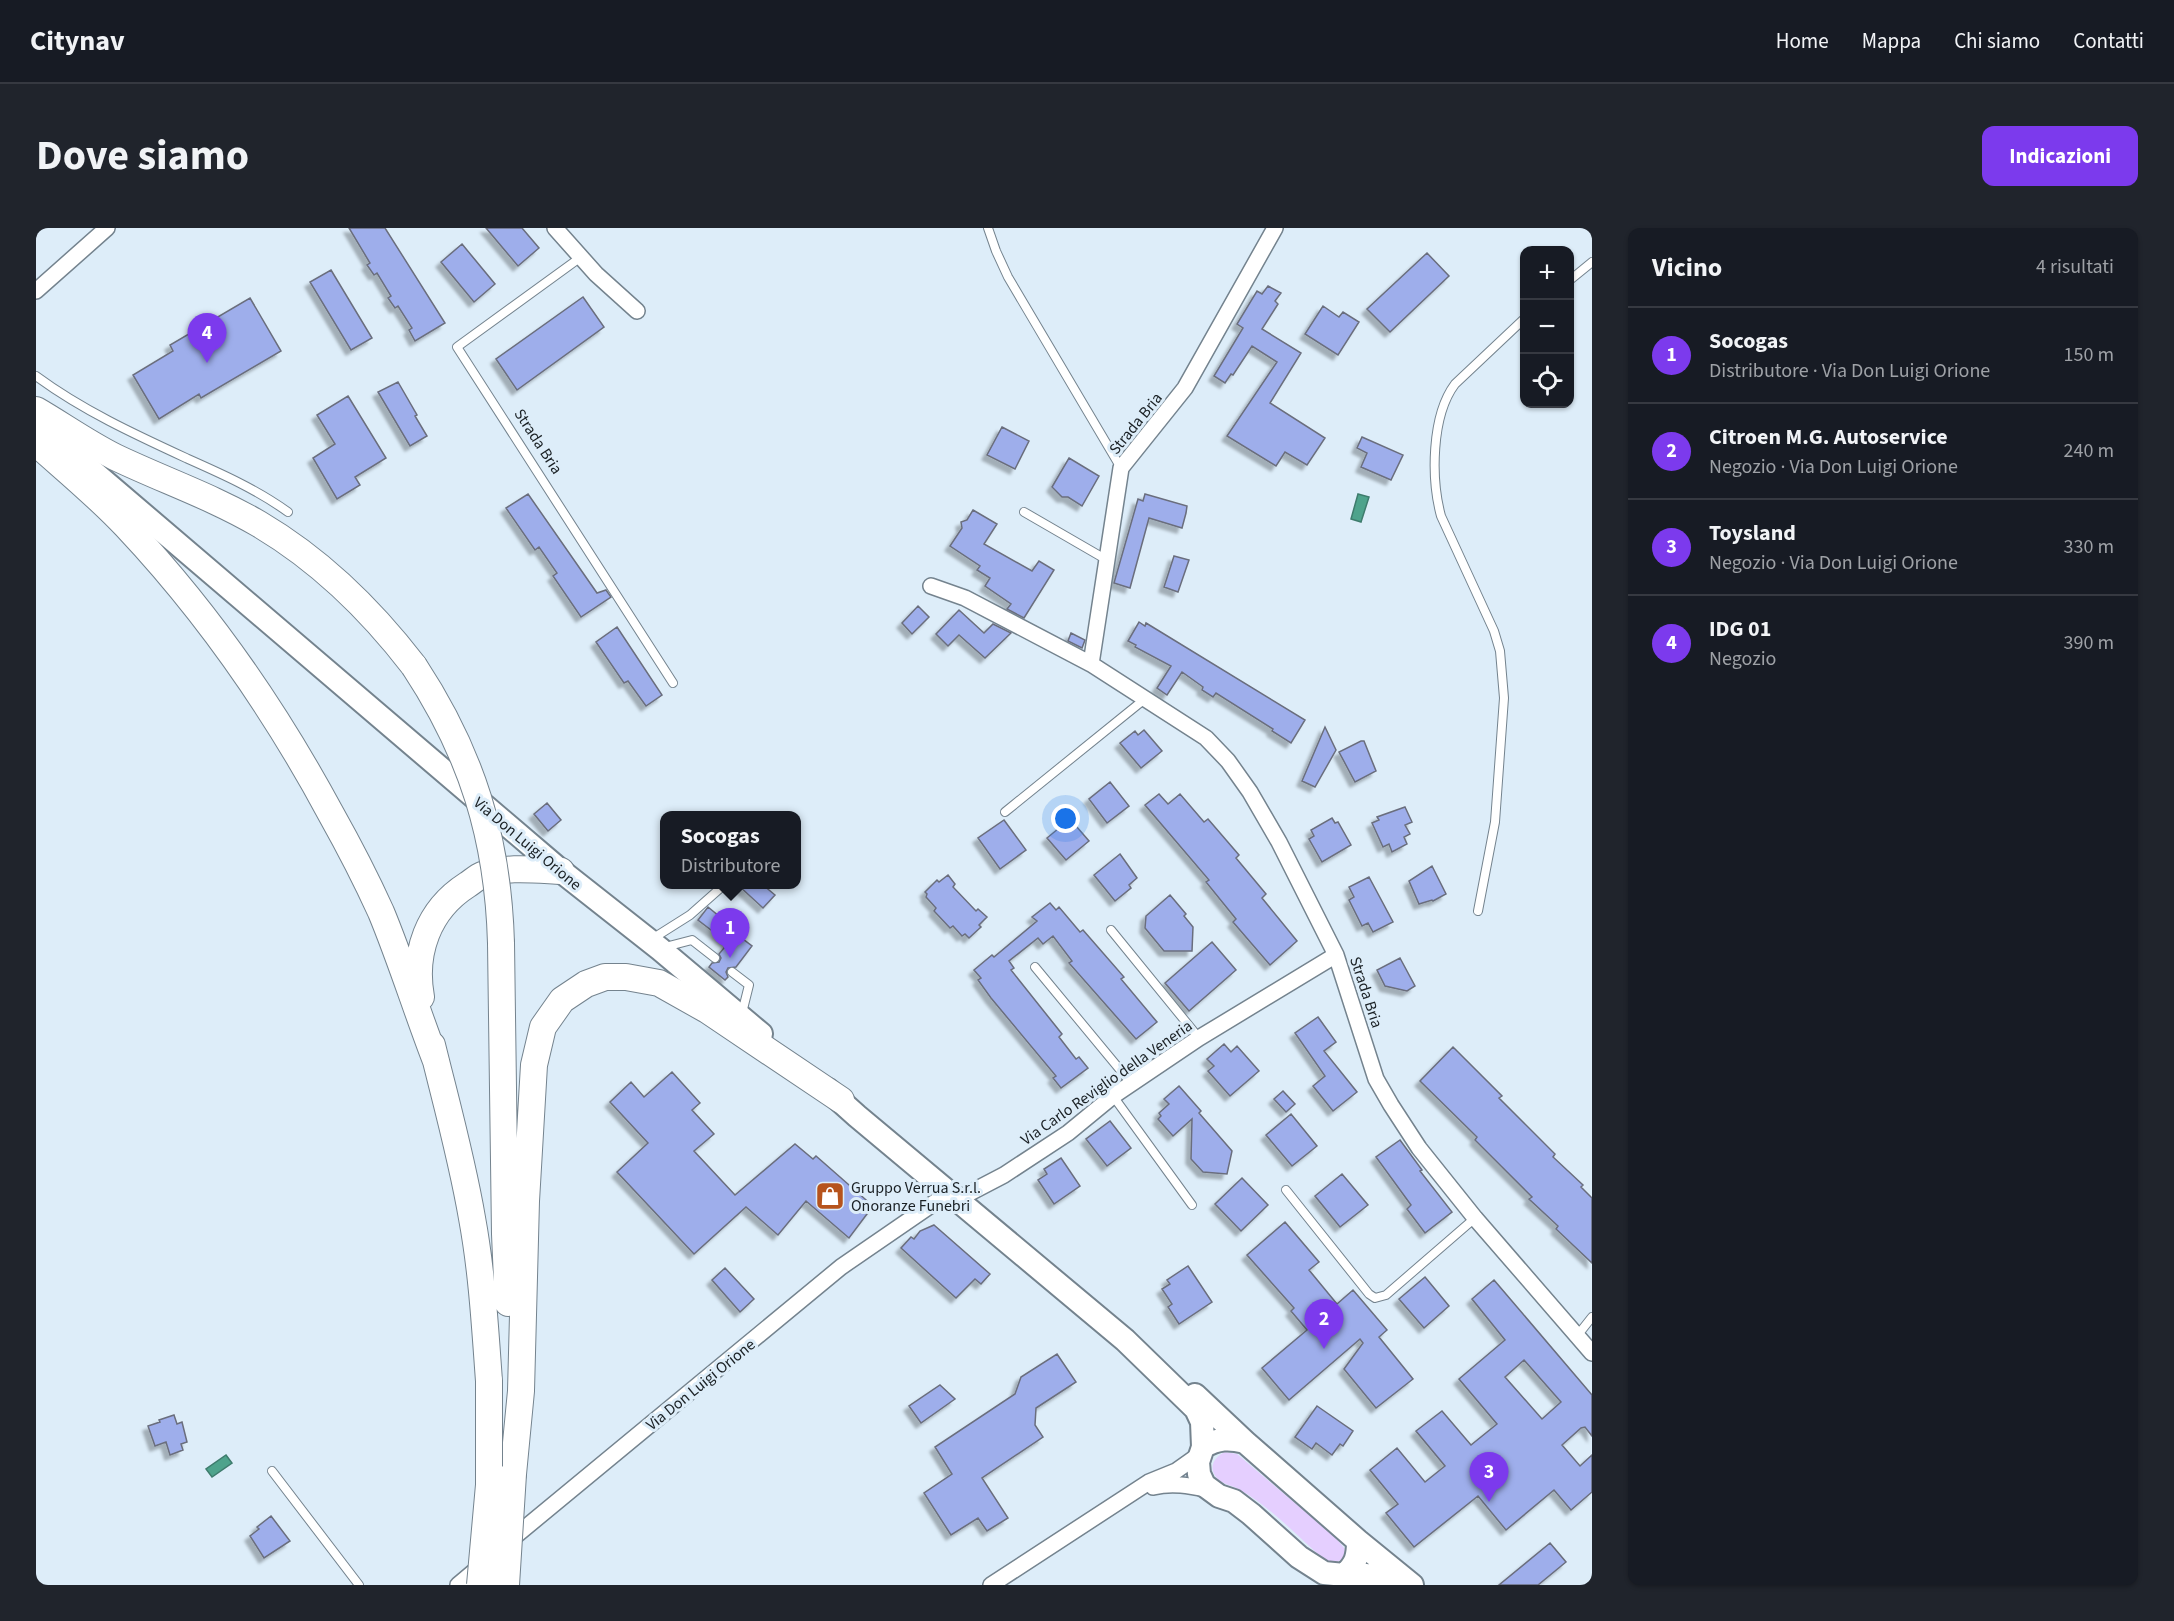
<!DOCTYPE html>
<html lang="it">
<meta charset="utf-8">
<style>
:root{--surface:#171b24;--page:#20242c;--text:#f1f3f6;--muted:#9ea1a6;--line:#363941;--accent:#7c3aed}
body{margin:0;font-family:"Source Sans 3",sans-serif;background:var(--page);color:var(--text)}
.controls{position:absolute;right:18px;top:18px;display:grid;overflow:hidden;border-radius:12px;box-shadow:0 2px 4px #0004}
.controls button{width:54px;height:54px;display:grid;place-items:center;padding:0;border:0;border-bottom:2px solid var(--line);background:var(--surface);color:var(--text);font:30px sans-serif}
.you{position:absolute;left:1030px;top:591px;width:21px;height:21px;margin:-15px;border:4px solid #fff;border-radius:50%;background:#1a73e8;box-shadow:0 0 0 9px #1a73e833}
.badge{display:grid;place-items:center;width:39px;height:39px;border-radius:50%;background:var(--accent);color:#fff;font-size:20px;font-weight:700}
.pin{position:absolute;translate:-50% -50px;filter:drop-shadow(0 2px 3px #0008)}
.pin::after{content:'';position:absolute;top:32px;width:21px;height:18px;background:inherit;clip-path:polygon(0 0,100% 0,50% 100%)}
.popup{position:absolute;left:624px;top:583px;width:141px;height:78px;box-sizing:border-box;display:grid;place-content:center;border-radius:12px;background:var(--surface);filter:drop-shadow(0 2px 4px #0005);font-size:20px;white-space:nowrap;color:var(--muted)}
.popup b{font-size:22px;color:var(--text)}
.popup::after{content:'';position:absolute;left:50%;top:100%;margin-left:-12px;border:12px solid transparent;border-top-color:var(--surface)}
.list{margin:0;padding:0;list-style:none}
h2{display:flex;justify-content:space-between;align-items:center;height:78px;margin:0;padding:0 24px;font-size:26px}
h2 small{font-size:20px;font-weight:400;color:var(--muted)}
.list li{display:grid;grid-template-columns:39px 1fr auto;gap:18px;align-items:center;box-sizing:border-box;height:96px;padding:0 24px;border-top:2px solid var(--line)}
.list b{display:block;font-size:22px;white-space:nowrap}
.list p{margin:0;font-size:20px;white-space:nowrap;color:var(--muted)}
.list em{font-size:20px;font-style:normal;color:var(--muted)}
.icon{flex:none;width:33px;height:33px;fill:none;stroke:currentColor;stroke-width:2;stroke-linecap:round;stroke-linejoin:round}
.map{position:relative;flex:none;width:1556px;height:1357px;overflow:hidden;border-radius:12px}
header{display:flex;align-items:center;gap:36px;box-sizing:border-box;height:84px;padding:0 30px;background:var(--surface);border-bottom:2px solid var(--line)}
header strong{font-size:28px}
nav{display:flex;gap:33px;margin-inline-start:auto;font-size:21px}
.intro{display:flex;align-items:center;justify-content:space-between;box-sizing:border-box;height:144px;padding:0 36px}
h1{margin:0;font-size:42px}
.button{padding:15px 27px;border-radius:12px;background:var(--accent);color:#fff;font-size:21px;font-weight:700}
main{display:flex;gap:36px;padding:0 36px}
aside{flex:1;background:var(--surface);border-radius:12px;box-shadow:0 2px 4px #0004}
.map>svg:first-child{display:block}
.green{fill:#e5cfff}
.water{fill:#4ea38c;stroke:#3e7c6d;stroke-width:1.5}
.building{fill:#9eaeeb;stroke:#6a6e7d;stroke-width:1.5;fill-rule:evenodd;filter:url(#shadow)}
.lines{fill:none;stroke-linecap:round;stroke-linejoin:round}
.service-casing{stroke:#74838e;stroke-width:10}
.minor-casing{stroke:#74838e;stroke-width:18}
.secondary-casing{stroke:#74838e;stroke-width:26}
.trunk-casing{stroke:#74838e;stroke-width:28}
.service{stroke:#fff;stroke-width:8}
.minor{stroke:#fff;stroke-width:15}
.secondary{stroke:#fff;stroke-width:22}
.trunk{stroke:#fff;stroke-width:26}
.trunk-bridge-casing{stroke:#74838e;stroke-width:28;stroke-linecap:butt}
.trunk-bridge{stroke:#fff;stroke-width:26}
.labels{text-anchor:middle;stroke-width:6;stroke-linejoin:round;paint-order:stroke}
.street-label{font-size:16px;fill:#1a2024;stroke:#ddedf9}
.poi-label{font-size:16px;fill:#1a2024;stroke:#ddedf9;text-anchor:start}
</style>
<header>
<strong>Citynav</strong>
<nav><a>Home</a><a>Mappa</a><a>Chi siamo</a><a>Contatti</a></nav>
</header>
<div class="intro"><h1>Dove siamo</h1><a class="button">Indicazioni</a></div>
<main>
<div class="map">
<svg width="1556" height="1357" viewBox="0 0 1556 1357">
<defs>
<filter id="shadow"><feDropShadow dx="-5" dy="5" stdDeviation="1.5" flood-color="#0004"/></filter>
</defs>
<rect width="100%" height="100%" fill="#ddedf9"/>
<path class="green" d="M 1189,1224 L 1201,1226 L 1299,1309 L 1309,1321 L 1307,1330 L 1300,1335 L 1290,1333 C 1263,1310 1235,1279 1204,1262 C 1197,1257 1186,1257 1180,1249 C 1172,1239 1179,1228 1189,1224 Z"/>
<path class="water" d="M 1322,266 L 1333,269 L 1325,294 L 1315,291 Z
M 190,1227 L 196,1235 L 176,1249 L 170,1241 Z"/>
<path class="building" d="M 313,0 L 349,0 L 409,95 L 379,113 L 373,102 L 376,100 L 362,78 L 359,80 L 352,70 L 355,68 L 341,45 L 338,47 L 331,37 L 334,35 Z
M 450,0 L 486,0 L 503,20 L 482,38 Z
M 426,16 L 459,56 L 438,74 L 405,34 Z
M 1391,25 L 1413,48 L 1354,104 L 1331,81 Z
M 295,42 L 336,110 L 315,122 L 274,54 Z
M 1232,58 L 1245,65 L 1239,73 L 1242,76 L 1226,101 L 1265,125 L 1234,175 L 1289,210 L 1271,237 L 1249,224 L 1240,238 L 1191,208 L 1241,134 L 1216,118 L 1197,147 L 1195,146 L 1189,155 L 1178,148 L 1207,100 L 1201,96 L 1221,63 L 1226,66 Z
M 547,69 L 568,99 L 481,162 L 460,131 Z
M 214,70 L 245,123 L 165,170 L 163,166 L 123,191 L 97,147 L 137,123 L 134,117 Z
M 1287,78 L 1303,89 L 1307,84 L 1323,94 L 1302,127 L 1269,106 Z
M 362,154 L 381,187 L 379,188 L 391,208 L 374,218 L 342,164 Z
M 312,168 L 350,230 L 319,249 L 324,257 L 301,271 L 277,230 L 299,216 L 281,187 Z
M 966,199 L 993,213 L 979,241 L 951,227 Z
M 1326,209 L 1367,227 L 1355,252 L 1325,239 L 1331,225 L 1321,220 Z
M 1033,230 L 1063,248 L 1046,278 L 1032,269 L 1026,269 L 1016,259 Z
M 492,266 L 561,365 L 570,362 L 575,369 L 545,389 L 517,348 L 521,345 L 503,319 L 499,322 L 470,280 Z
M 1109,266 L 1151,278 L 1150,285 L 1146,300 L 1113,290 L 1094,360 L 1078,355 L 1102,271 L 1107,273 Z
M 937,282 L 961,296 L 948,316 L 996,343 L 1003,333 L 1018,342 L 988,390 L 971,381 L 975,376 L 949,358 L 954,350 L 941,342 L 944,338 L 914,318 L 926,300 L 925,294 L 931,292 Z
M 1138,328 L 1153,332 L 1142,364 L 1128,359 Z
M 882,378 L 893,389 L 876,406 L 866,395 Z
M 923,382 L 948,405 L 957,396 L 975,405 L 949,430 L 923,407 L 912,418 L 900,406 Z
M 1103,394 L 1109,398 L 1110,395 L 1269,492 L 1255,515 L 1236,503 L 1237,501 L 1180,465 L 1177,469 L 1166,462 L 1167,459 L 1146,444 L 1131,467 L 1121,460 L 1135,438 L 1099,419 L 1100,417 L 1092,413 Z
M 581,399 L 626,467 L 610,478 L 592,453 L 588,455 L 560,414 Z
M 1035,405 L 1049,412 L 1046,420 L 1032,413 Z
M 1289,499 L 1300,522 L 1279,559 L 1266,553 Z
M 1108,502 L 1126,523 L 1105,540 L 1084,515 L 1099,503 L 1102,507 Z
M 1325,513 L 1328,513 L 1340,543 L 1319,554 L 1303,524 Z
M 1074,554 L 1093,578 L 1071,595 L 1053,571 Z
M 1123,566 L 1132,576 L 1144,566 L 1168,594 L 1172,591 L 1203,627 L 1200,630 L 1230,666 L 1226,670 L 1261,713 L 1234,737 L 1197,694 L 1200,691 L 1170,654 L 1173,652 L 1109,577 Z
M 511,575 L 525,592 L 512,603 L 498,586 Z
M 1369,579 L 1376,594 L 1369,597 L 1374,606 L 1368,609 L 1371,616 L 1356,624 L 1353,616 L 1347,619 L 1336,595 L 1343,592 L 1341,589 Z
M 1296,590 L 1299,595 L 1302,594 L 1315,617 L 1286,634 L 1273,611 L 1278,608 L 1275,602 Z
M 1034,591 L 1053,613 L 1030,632 L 1011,610 Z
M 968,592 L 990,622 L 964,641 L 942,610 Z
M 1084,626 L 1101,650 L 1093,657 L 1095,660 L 1079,673 L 1058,647 Z
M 1396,638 L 1410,666 L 1397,673 L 1396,672 L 1383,676 L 1373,653 Z
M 912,647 L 919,656 L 917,659 L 940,683 L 942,681 L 951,689 L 943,697 L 945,699 L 933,710 L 929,706 L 926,708 L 917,698 L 914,700 L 898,683 L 900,680 L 890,669 L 891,666 L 889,664 L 901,652 L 903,654 Z
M 1333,649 L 1357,694 L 1337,704 L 1332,695 L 1326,698 L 1313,672 L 1318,669 L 1313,659 Z
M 702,657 L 727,657 L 739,667 L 727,680 Z
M 1134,667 L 1150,686 L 1148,688 L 1157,699 L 1156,723 L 1128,723 L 1109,700 L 1110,688 Z
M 1014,675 L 1020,682 L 1023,679 L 1044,704 L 1047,702 L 1088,749 L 1085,751 L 1121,794 L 1100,811 L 1033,735 L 1036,733 L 1017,708 L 1007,716 L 1002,710 L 973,733 L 978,740 L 975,742 L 1026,806 L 1023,809 L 1040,831 L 1043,829 L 1052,840 L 1025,860 L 1017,850 L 1020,848 L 955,770 L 942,752 L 945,750 L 938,742 L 956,727 L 958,729 L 1001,693 L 996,689 Z
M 672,679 L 684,689 L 682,692 L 716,718 L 700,739 L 692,740 L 690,744 L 692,749 L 689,752 L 673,739 L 676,735 L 683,734 L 685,730 L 683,726 L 692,715 L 662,692 Z
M 1176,714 L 1200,742 L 1153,783 L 1129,755 Z
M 1364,730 L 1379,758 L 1371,763 L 1349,758 L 1341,742 Z
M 1282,789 L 1300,814 L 1288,823 L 1321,864 L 1297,883 L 1277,858 L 1289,848 L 1259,805 Z
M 1188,816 L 1195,824 L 1201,818 L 1223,843 L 1194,868 L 1172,843 L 1178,838 L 1171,831 Z
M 1417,819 L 1466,868 L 1463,870 L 1519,926 L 1517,929 L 1547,957 L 1545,959 L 1556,970 L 1556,1035 L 1520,1001 L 1522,998 L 1493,971 L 1496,969 L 1439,912 L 1441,909 L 1384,853 Z
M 636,844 L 664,875 L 656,882 L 678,906 L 658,923 L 699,967 L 759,916 L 777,931 L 780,928 L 837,978 L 813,1010 L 770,973 L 742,1007 L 710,979 L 658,1026 L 581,944 L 612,915 L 574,874 L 595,854 L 608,869 Z
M 1143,858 L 1165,883 L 1163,885 L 1196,923 L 1191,946 L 1167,944 L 1155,931 L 1156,891 L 1137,908 L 1122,891 L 1125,888 L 1123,885 L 1133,876 L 1128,871 Z
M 1247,863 L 1259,876 L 1250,884 L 1238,871 Z
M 1255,886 L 1281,918 L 1256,938 L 1230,907 Z
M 1074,893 L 1095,920 L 1071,938 L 1050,911 Z
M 1364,912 L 1386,942 L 1384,943 L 1416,984 L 1389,1005 L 1371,981 L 1375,977 L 1340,929 Z
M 1025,930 L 1044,958 L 1018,976 L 1002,952 L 1011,946 L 1008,941 Z
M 1306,946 L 1332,977 L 1304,999 L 1279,968 Z
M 1206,950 L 1232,977 L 1205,1003 L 1179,976 Z
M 1249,994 L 1283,1034 L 1273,1042 L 1301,1076 L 1317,1062 L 1351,1102 L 1343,1109 L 1377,1151 L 1340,1180 L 1308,1141 L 1327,1115 L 1324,1111 L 1253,1172 L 1226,1140 L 1271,1102 L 1255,1083 L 1258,1080 L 1211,1027 Z
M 898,997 L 954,1046 L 945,1056 L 939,1051 L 920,1070 L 865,1020 L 875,1009 L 878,1011 L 884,1003 Z
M 1152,1038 L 1176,1074 L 1143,1096 L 1132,1079 L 1136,1076 L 1126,1061 L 1134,1056 L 1131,1052 Z
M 689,1040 L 718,1071 L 704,1084 L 676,1052 Z
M 1389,1049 L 1413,1078 L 1388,1100 L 1363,1071 Z
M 1458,1052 L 1556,1167 L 1556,1208 L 1549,1199 L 1545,1200 L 1526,1217 L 1544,1238 L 1556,1227 L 1556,1264 L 1535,1282 L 1518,1262 L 1470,1302 L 1442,1268 L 1378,1319 L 1350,1285 L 1362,1276 L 1334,1242 L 1361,1220 L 1389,1254 L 1409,1238 L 1380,1203 L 1406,1183 L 1435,1217 L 1461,1196 L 1423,1151 L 1469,1112 L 1436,1071 ZM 1488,1132 L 1525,1174 L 1506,1191 L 1469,1149 Z
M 1021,1126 L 1040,1154 L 1000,1180 L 999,1197 L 1007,1209 L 946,1250 L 972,1290 L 951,1303 L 942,1290 L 915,1307 L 888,1265 L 916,1246 L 899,1219 L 979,1166 L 985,1149 Z
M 904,1157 L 919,1171 L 885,1195 L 873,1178 Z
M 1281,1178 L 1317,1203 L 1307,1218 L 1304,1216 L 1296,1227 L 1280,1215 L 1276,1221 L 1259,1209 Z
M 138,1187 L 141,1196 L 146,1194 L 151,1214 L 145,1216 L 147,1222 L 134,1227 L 130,1214 L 119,1218 L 112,1198 L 124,1194 L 123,1192 Z
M 235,1288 L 254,1313 L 228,1330 L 214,1308 L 223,1301 L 221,1299 Z
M 1514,1315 L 1530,1334 L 1502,1357 L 1463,1357 Z"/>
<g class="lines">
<g class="service-casing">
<path id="service" d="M 952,0 L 960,23 L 972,49 L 1085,240
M 545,29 L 421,119 L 637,455
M 1534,52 L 1556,34
M 0,148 C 46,182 98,206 150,230 C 186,246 220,261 252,284
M 988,284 L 1071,332
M 969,584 L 1110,470
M 1442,683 L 1459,594 L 1468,470 L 1464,423 L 1458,403 L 1405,288 C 1395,251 1395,188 1419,156 L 1488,91
M 1075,702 L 1163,810
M 616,711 L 654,687 L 689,656
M 629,719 L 656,712 L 679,730
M 999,739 L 1095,855
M 696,744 L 713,757 L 706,785
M 1077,868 L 1156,977
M 1250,962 L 1333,1066 L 1339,1070 L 1350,1067 L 1439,990
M 1541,1108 L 1556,1089
M 236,1243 L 323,1357"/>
</g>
<g class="minor-casing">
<path id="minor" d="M 519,0 L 560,46 L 601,83
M 0,63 L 71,0
M 895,358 L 929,370 L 1055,436 L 1170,510 L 1192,533 L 1214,564 L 1243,614 L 1300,727 L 1340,851 L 1355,877 L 1383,920 L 1439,990 L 1556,1125
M 1055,436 L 1085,240 L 1149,160 L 1239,0
M 922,971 L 968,947 L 1032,905 L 1077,868 L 1163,810 L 1300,727
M 1117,1259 C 1137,1254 1155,1258 1175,1262
M 472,1314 L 805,1039 L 914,964
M 422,1357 L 447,1336
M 955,1357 L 1113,1254 L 1140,1243 L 1164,1226"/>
</g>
<g class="secondary-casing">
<path id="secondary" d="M 0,195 L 525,643 L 624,721 L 725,806
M 792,862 L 821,888 L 1089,1112 L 1160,1181 L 1166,1194 L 1167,1219
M 1159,1167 L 1209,1214
M 1322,1313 C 1322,1329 1320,1336 1308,1347 L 1288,1345 L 1263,1329 L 1215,1286 L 1198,1273 L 1183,1268 L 1168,1257 L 1163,1246 L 1162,1234 L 1167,1219 C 1182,1210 1193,1210 1209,1214 L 1322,1313 L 1376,1357
M 1308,1347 C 1330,1346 1347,1347 1368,1357"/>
</g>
<g class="trunk-casing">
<path id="trunk" d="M 0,182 C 26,197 51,215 79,229 C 127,252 177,269 223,296 C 284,332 335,382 378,438
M 0,215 C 30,242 62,268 90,298 C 172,385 239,482 295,586 C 313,618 330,651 345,684 C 365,732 381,784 400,833
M 465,715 L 469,1006 L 472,1075
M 385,769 C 377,725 392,682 431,657 C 436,654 441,649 446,647 C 468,638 502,642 525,643
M 396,817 C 410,874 426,931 436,990 C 446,1044 449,1099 453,1153
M 477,1246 L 485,1163 L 490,973 L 498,837 L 507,799 L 526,772 L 550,756 L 569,749 L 590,749 L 623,755 L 671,782 L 805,872"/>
</g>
<use href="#service" class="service"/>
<use href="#minor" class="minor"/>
<use href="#secondary" class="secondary"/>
<use href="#trunk" class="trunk"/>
<g class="trunk-bridge-casing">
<path id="trunk-bridge" d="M 378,438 C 436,526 462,610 465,715
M 444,1357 L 453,1257 L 453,1153
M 470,1357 L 477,1246"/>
</g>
<use href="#trunk-bridge" class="trunk-bridge"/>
</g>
<defs>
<g id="shop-square" transform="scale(1.5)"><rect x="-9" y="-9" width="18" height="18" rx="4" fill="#b6531c" stroke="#ddedf9"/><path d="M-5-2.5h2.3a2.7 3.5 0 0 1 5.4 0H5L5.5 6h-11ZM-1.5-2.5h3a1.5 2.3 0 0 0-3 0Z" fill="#fff"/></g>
</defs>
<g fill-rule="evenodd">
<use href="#shop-square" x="794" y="968"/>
</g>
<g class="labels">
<g class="street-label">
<text transform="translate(1099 195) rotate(-51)" y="6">Strada Bria</text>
<text transform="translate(503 213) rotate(57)" y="6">Strada Bria</text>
<text transform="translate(492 615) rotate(40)" y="6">Via Don Luigi Orione</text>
<text transform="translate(1331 764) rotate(72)" y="6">Strada Bria</text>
<text transform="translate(1070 854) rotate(-35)" y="6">Via Carlo Reviglio della Veneria</text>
<text transform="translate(664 1156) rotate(-39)" y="6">Via Don Luigi Orione</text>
</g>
<g class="poi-label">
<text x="815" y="965">Gruppo Verrua S.r.l.<tspan x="815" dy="18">Onoranze Funebri</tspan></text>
</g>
</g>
</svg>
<div class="controls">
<button>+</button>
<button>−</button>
<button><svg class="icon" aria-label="locate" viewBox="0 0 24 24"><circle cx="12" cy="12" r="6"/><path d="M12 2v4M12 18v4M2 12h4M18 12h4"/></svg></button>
</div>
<div class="you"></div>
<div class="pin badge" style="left:694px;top:730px">1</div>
<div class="popup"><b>Socogas</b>Distributore</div>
<div class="pin badge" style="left:1288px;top:1121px">2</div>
<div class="pin badge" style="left:1453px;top:1274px">3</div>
<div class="pin badge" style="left:171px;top:135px">4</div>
</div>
<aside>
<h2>Vicino<small>4 risultati</small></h2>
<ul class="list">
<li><span class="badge">1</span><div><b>Socogas</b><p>Distributore · Via Don Luigi Orione</p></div><em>150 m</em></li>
<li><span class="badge">2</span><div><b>Citroen M.G. Autoservice</b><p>Negozio · Via Don Luigi Orione</p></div><em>240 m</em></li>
<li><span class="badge">3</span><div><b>Toysland</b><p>Negozio · Via Don Luigi Orione</p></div><em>330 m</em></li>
<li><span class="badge">4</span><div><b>IDG 01</b><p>Negozio</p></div><em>390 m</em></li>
</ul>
</aside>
</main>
